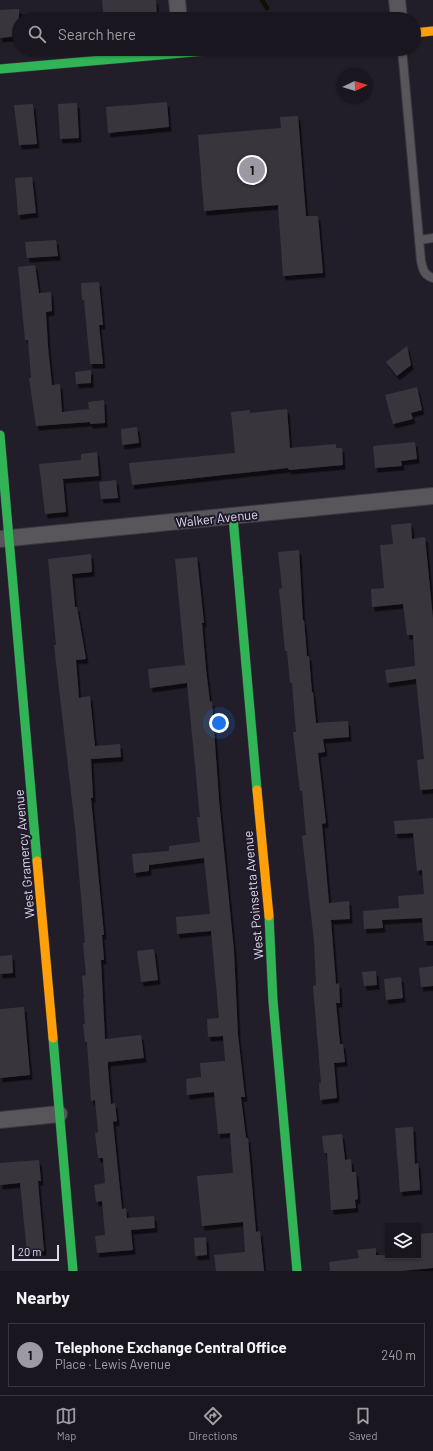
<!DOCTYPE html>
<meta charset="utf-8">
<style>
:root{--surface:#1a161f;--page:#27232c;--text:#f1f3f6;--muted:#9f9fa4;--line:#38353d;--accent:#9c98a4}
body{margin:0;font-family:Barlow,sans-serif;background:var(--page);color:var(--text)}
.controls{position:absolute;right:12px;bottom:12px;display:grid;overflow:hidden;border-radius:0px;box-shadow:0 1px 3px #0004}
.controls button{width:36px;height:36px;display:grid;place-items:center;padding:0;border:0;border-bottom:1px solid var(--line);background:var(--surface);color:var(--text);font:20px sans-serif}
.compass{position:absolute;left:337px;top:68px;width:36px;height:36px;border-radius:50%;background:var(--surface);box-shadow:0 1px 3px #0004;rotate:86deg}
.scale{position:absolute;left:12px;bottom:10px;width:47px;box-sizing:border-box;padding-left:4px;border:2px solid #dedae7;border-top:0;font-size:11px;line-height:14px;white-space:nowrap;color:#dedae7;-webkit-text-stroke:3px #211a2d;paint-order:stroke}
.you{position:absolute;left:219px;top:723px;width:14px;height:14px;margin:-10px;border:3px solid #fff;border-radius:50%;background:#1a73e8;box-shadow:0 0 0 6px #1a73e833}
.badge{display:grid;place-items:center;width:26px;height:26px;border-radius:50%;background:var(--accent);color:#111;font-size:13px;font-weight:700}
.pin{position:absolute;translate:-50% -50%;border:2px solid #fff;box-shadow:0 1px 4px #0006}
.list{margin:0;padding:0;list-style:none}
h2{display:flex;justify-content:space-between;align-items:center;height:52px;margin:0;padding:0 16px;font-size:17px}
h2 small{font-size:13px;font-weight:400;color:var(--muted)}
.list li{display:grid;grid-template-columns:26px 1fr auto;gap:12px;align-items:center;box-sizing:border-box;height:64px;margin:0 8px 8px;padding:0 8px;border:1px solid var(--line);border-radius:0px}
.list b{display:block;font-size:15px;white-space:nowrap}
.list p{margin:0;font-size:13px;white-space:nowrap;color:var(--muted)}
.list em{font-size:13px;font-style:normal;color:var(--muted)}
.icon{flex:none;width:22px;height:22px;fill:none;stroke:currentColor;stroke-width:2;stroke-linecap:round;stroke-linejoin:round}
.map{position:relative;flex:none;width:433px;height:1271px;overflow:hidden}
.search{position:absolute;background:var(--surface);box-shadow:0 1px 3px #0004;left:12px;right:12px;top:12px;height:44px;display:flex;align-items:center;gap:10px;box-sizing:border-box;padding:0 14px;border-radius:22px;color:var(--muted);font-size:15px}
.sheet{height:124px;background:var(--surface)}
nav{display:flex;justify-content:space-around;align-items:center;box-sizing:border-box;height:56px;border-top:1px solid var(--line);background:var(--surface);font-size:11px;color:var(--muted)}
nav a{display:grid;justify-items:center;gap:2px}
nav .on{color:var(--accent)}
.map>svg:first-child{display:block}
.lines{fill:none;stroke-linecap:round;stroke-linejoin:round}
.stream{stroke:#101004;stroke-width:4.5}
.building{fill:#39353e;filter:url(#shadow)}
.lane-casing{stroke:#3d3943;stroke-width:10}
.street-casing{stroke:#3d3943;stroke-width:18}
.fast-casing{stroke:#3d3943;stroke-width:10}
.slow-casing{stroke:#3d3943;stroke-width:10}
.lane{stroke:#58555b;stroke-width:8}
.street{stroke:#58555b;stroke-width:16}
.fast{stroke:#30b455;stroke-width:9}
.slow{stroke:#ff9f0a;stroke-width:9}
.labels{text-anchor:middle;stroke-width:4;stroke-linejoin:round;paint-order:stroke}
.street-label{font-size:13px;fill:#dedae7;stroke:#211a2d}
</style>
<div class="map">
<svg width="433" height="1271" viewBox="0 0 433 1271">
<defs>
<filter id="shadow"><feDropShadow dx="2.5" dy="4.5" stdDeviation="0" flood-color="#0009"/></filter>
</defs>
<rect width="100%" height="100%" fill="#221e29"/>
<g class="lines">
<path class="stream" d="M 262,0 L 267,8"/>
</g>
<path class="building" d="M 102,0 L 156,0 L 157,19 L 104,19 Z
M 19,9 L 19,36 L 0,38 L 0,10 Z
M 167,102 L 169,127 L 108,133 L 106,107 Z
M 77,103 L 79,138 L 60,139 L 58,104 Z
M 33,104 L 37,144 L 19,145 L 14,105 Z
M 298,116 L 306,216 L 318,216 L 323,273 L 283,276 L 278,205 L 204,211 L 198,135 L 281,128 L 280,117 Z
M 32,177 L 36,213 L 18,215 L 15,178 Z
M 56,240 L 58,256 L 27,258 L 25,242 Z
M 35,265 L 39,293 L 51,292 L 52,311 L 46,312 L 48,347 L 52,385 L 60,384 L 62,412 L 89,409 L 88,402 L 104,400 L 105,423 L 90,424 L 90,422 L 36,426 L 29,378 L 31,378 L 28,340 L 25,340 L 18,267 Z
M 99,282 L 103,325 L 99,325 L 103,364 L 90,364 L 84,300 L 82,300 L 81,283 Z
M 407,346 L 411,365 L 397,376 L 386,362 Z
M 91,370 L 91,383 L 76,384 L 75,372 Z
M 417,387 L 422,410 L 411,413 L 413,419 L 393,424 L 385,395 Z
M 287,409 L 290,448 L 336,444 L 336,448 L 342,448 L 343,465 L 289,470 L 288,468 L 132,485 L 129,463 L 235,453 L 231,412 L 250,410 L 250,413 Z
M 137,427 L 139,443 L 122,445 L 121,429 Z
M 415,442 L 417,459 L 401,461 L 402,466 L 375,468 L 373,446 Z
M 97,452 L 99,476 L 63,479 L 66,512 L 45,514 L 39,464 L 81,460 L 81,454 Z
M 116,480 L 118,498 L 101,499 L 99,482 Z
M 411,523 L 412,539 L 425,537 L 433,619 L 433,789 L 420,790 L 417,760 L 424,759 L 416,679 L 387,683 L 385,670 L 415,666 L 413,635 L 407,635 L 403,604 L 372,607 L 371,589 L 384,588 L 380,545 L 393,544 L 391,525 Z
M 299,550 L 303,621 L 304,620 L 307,656 L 309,656 L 312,692 L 313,692 L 316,723 L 348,721 L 349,737 L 323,739 L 325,752 L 318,753 L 326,823 L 322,824 L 329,903 L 349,901 L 350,919 L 331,920 L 336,984 L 339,983 L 340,1003 L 336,1003 L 340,1044 L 343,1044 L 345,1062 L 334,1063 L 337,1098 L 320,1100 L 319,1083 L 321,1083 L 313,986 L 316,985 L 314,941 L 302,836 L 306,835 L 302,791 L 300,791 L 293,732 L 296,732 L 292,683 L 290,683 L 287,651 L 285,651 L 279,589 L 282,588 L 278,552 Z
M 91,554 L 92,572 L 72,574 L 75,607 L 77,607 L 86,659 L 76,660 L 79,698 L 90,696 L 95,746 L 120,744 L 121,757 L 91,759 L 93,798 L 91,798 L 104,935 L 102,935 L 104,960 L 101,960 L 105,1039 L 141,1035 L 144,1058 L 108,1062 L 108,1068 L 111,1104 L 115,1103 L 117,1121 L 113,1122 L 122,1209 L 126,1208 L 127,1218 L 154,1216 L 155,1228 L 131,1230 L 133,1250 L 97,1253 L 95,1236 L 105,1235 L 102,1201 L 96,1202 L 94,1185 L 105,1183 L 103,1158 L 98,1158 L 95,1133 L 98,1132 L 95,1100 L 91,1101 L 87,1042 L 85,1042 L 83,1024 L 85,1024 L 83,998 L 84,998 L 82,976 L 86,975 L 83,943 L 85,943 L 75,827 L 54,645 L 56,645 L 48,559 Z
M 197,557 L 204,623 L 202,623 L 206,669 L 210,702 L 212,701 L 219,800 L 234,951 L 238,1035 L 245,1097 L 241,1097 L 246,1138 L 248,1138 L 256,1232 L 260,1231 L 264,1271 L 216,1271 L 214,1255 L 245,1252 L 243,1222 L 202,1226 L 197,1176 L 233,1173 L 230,1133 L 218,1134 L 214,1092 L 187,1095 L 186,1079 L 201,1077 L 200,1063 L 225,1061 L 223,1036 L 208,1037 L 207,1019 L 219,1018 L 211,931 L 177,934 L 176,917 L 210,914 L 204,858 L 149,865 L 149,871 L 134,873 L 132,854 L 169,851 L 169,846 L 200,842 L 197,817 L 200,817 L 187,683 L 150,688 L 148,669 L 185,665 L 175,559 Z
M 433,818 L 433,941 L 424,941 L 422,918 L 382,920 L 383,928 L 364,929 L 363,911 L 399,908 L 398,896 L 424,894 L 422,870 L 417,871 L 413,833 L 395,834 L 394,821 Z
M 154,949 L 158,980 L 141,982 L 137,951 Z
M 12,955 L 13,973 L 0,974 L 0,956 Z
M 433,966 L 433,986 L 421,987 L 419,968 Z
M 376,971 L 377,985 L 364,986 L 362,972 Z
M 401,977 L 403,998 L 386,1000 L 384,979 Z
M 24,1007 L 30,1075 L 0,1078 L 0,1009 Z
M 413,1127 L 415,1164 L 418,1163 L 420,1190 L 400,1192 L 395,1128 Z
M 342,1134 L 345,1160 L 351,1159 L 352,1172 L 356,1172 L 358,1199 L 355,1200 L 356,1208 L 331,1210 L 327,1153 L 324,1153 L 322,1136 Z
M 39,1160 L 41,1181 L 38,1181 L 44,1251 L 27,1253 L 20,1183 L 0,1185 L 0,1163 Z
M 433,1233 L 433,1268 L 400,1271 L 330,1271 L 329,1262 L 359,1258 L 357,1250 L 376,1248 L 376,1255 L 418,1256 L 418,1234 Z
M 206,1237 L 207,1255 L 195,1256 L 194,1238 Z"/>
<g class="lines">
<g class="lane-casing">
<path id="lane" d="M 402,49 L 421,261 C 423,270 424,275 433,278
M 419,240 L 433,238"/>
</g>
<g class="street-casing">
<path id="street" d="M 177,0 L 179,19
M 397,0 L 399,19
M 0,539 L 433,496
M 0,1120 L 59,1114"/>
</g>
<g class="fast-casing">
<path id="fast" d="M 0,69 L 228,49
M 0,435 L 37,861
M 233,517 L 257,790
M 269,916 L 273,1001 L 297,1271
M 53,1038 L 73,1271"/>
</g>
<g class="slow-casing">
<path id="slow" d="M 414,33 L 433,31
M 257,790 L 269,916
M 37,861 L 53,1038"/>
</g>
<use href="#lane" class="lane"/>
<use href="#street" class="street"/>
<use href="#fast" class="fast"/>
<use href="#slow" class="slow"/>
</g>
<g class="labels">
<g class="street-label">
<text transform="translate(217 518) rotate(-6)" y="5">Walker Avenue</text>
<text transform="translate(24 854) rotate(-95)" y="5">West Gramercy Avenue</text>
<text transform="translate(253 895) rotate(-95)" y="5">West Poinsetta Avenue</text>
</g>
</g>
</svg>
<div class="controls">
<button><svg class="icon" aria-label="layers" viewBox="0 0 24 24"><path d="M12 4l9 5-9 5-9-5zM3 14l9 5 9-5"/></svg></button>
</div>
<svg class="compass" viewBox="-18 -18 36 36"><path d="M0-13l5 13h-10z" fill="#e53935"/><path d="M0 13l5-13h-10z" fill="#9f9fa4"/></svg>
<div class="scale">20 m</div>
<div class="you"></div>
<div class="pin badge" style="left:252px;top:170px">1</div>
<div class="search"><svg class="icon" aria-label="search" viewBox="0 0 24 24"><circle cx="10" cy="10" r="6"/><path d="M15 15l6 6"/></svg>Search here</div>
</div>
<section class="sheet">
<h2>Nearby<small></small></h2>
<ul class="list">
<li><span class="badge">1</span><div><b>Telephone Exchange Central Office</b><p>Place · Lewis Avenue</p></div><em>240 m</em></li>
</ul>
</section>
<nav>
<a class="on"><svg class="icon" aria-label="map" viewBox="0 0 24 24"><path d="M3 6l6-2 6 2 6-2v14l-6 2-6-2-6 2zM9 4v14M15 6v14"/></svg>Map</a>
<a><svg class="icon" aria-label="directions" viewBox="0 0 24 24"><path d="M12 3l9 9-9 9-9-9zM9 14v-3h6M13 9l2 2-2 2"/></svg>Directions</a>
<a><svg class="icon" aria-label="saved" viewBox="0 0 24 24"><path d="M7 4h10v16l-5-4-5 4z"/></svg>Saved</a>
</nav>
